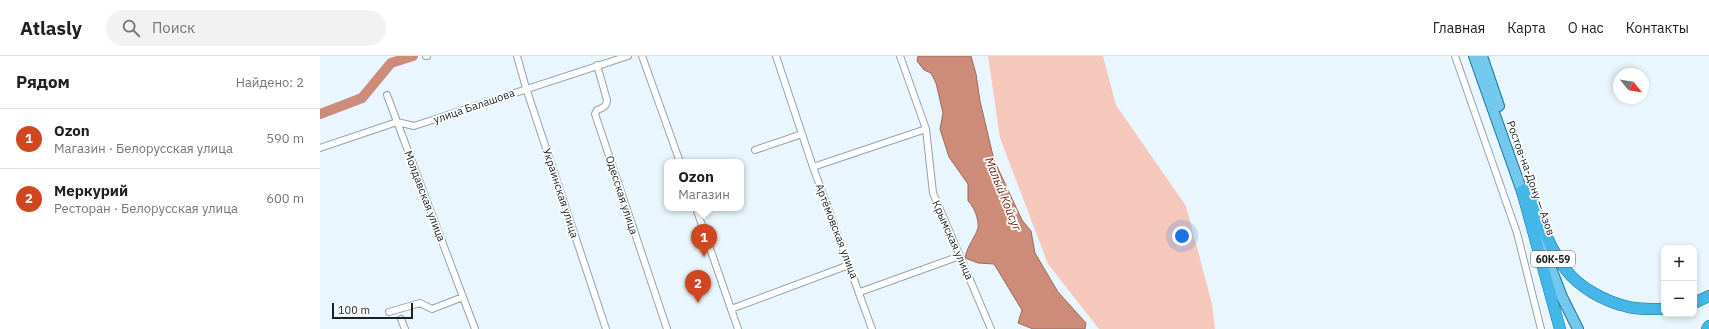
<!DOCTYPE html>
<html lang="ru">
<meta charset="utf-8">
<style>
:root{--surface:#fff;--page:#f2f2f2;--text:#202124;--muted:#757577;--line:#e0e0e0;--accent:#d0471f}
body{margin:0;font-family:"IBM Plex Sans",sans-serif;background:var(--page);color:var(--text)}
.controls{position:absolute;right:12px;bottom:12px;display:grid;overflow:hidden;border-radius:8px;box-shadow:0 2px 6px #0003}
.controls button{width:36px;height:36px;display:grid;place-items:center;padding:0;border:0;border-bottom:1px solid var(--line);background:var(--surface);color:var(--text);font:20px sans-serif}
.compass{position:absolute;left:1293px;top:12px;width:36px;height:36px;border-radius:50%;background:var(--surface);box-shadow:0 2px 6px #0003;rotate:120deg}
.scale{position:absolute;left:12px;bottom:10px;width:81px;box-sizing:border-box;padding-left:4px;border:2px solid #1b2023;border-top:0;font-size:11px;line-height:14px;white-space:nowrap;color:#1b2023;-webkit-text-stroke:3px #fff;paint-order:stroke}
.you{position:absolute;left:862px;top:180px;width:14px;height:14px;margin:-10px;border:3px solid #fff;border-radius:50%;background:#1a73e8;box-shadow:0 0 0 6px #1a73e833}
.badge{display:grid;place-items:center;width:26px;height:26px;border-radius:50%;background:var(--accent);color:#fff;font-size:13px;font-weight:700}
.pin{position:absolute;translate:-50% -33px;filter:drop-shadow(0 1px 2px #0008)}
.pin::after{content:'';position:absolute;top:21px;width:14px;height:12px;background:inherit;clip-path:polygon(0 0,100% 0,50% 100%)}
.popup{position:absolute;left:344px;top:103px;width:80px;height:52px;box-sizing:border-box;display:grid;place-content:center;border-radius:8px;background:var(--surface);filter:drop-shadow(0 1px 3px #0005);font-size:13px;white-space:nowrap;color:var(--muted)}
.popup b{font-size:15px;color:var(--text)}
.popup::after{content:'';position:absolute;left:50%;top:100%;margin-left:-8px;border:8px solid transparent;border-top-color:var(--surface)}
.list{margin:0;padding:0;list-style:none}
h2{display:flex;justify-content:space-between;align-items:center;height:52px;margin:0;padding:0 16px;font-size:17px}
h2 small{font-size:13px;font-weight:400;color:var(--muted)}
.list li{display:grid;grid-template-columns:26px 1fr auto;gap:12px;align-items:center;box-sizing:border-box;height:60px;padding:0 16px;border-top:1px solid var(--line)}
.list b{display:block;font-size:15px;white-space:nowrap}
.list p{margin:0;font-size:13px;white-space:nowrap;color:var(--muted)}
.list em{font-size:13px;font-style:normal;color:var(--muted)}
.icon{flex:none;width:22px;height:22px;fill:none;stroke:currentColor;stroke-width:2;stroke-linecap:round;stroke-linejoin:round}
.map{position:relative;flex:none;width:1389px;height:273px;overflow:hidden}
header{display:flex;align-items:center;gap:24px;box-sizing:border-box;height:56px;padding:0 20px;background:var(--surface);border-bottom:1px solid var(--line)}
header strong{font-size:19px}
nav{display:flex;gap:22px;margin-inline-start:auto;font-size:14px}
.search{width:280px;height:36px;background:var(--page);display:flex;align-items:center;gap:10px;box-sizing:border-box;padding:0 14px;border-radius:22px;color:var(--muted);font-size:15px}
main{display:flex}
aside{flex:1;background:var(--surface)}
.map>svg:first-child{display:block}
.green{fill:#f5c8bb}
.water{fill:#cd8c7a;stroke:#986c60}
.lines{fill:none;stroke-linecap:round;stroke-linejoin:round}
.river{stroke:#cd8c7a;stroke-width:10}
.minor-casing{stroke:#94a2aa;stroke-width:8}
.primary-casing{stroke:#18759f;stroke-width:12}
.trunk-casing{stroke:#18759f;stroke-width:12}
.minor{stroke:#fff;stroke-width:6}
.primary{stroke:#73c8ee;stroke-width:10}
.trunk{stroke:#44b6e8;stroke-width:11}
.labels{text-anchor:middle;stroke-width:3.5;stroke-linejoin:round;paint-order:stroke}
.shield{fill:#fff;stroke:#5f6365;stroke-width:1}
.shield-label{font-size:10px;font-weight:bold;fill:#1b2023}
.street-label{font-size:11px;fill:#1b2023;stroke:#fff}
.water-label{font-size:12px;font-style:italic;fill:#6a1d06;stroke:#fff}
</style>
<header>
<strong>Atlasly</strong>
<div class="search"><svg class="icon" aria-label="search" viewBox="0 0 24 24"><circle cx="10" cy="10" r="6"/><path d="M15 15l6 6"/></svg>Поиск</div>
<nav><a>Главная</a><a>Карта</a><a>О нас</a><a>Контакты</a></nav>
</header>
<main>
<aside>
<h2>Рядом<small>Найдено: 2</small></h2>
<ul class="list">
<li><span class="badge">1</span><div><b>Ozon</b><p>Магазин · Белорусская улица</p></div><em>590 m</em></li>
<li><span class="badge">2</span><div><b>Меркурий</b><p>Ресторан · Белорусская улица</p></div><em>600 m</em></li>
</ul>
</aside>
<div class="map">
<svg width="1389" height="273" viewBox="0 0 1389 273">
<rect width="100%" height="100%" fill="#eaf6fd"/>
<path class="green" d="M 668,0 L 783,0 L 796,49 L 866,150 L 892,248 L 895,273 L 779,273 L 728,208 L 680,82 Z"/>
<path class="water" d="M 598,0 L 651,0 L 656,18 L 660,45 L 674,104 L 702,164 L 711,175 L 715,197 L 738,236 L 766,267 L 765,273 L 713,273 L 698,267 L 702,254 L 674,208 L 658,207 L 645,202 C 647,190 656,180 658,172 C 659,163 654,150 648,145 L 648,128 L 629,101 L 620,73 L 623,57 L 616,27 L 611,17 L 604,14 L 597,5 Z"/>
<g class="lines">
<path class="river" d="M 0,58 L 42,42 L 71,7 L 93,0"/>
<g class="minor-casing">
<path id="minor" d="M 106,0 L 107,0
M 197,0 L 206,32 L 286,273
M 322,0 L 360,106
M 456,0 L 493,111 L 552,273
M 580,0 L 606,73 L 613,137 L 671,273
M 1135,0 L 1197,177 L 1221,273
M 277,9 L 287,44 C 287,50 283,52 277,54 L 275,58 L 347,273
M 67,39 L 155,273
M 0,92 L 77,66 L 94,70 L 308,0
M 435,94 L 482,78
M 493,111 L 606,73
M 376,152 L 418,273
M 540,236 L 640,200
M 411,253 L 529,209
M 69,256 L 100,247 L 112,253 L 143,241
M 81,263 L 85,273"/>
</g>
<g class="primary-casing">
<path id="primary" d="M 1154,0 L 1204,141
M 1162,0 L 1179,50
M 1219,181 L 1242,241 L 1258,273"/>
</g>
<g class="trunk-casing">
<path id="trunk" d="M 1207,132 C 1218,159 1228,190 1246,214 C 1259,231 1284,245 1305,250 C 1317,254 1331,253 1344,253
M 1202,135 L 1240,273
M 1374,247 L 1389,240
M 1387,273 L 1389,270"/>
</g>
<use href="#minor" class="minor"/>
<use href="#primary" class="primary"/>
<use href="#trunk" class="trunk"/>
</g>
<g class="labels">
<rect class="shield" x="1211" y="195" width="44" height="16" rx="3"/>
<g class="shield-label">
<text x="1233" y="207">60К-59</text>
</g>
<g class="street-label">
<text transform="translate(154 50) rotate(-19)" y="4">улица Балашова</text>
<text transform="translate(1211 122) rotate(70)" y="4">Ростов-на-Дону — Азов</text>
<text transform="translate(241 137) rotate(72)" y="4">Украинская улица</text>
<text transform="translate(302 139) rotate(72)" y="4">Одесская улица</text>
<text transform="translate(105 140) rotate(69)" y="4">Молдавская улица</text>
<text transform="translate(517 175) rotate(69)" y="4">Артёмовская улица</text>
<text transform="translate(633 184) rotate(66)" y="4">Крымская улица</text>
</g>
<g class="water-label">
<text transform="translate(683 138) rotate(68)" y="4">Малый Койсуг</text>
</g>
</g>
</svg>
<div class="controls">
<button>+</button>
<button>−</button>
</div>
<svg class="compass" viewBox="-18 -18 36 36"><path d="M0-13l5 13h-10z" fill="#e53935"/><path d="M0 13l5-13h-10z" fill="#757577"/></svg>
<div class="scale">100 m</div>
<div class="you"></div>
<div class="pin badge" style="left:384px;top:201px">1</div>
<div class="popup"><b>Ozon</b>Магазин</div>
<div class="pin badge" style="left:378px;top:247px">2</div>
</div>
</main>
